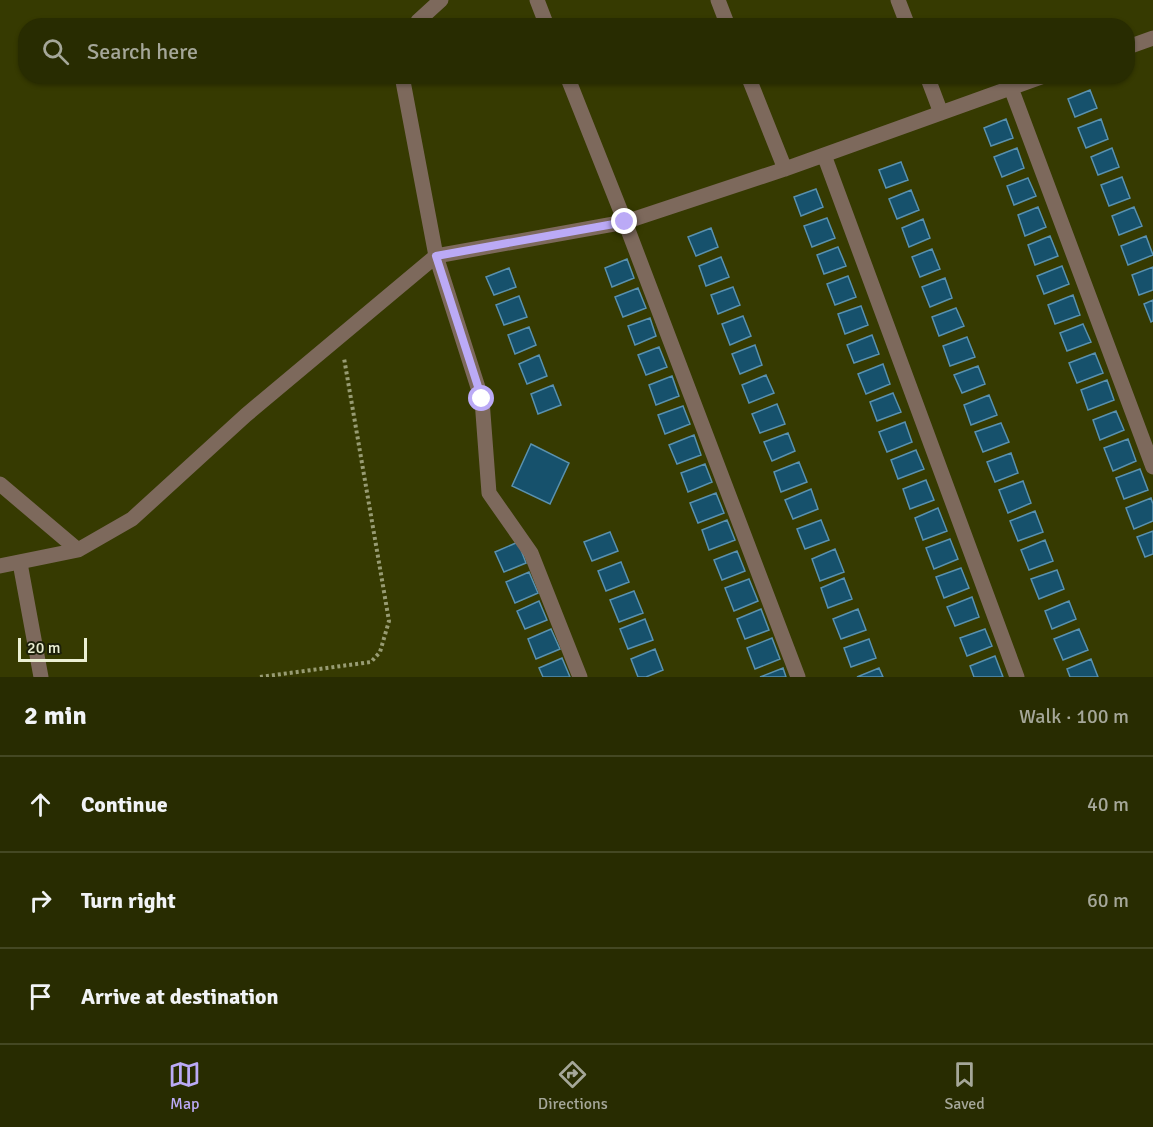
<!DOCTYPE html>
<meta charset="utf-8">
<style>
:root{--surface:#282c01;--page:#30340b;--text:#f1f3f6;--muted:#a5a799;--line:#444823;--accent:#bbaaf6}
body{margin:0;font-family:Signika,sans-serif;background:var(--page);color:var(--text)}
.scale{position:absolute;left:18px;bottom:15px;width:69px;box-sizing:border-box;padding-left:6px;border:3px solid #ebefd3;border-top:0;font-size:16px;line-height:21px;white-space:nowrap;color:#ebefd3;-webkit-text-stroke:4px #1d200a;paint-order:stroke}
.stop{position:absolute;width:18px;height:18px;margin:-14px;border:4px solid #bbaaf6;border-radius:50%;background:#fff}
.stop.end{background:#bbaaf6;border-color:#fff;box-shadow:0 2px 6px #0008}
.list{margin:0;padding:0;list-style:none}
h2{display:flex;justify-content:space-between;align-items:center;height:78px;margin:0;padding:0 24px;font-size:26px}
h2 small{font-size:20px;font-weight:400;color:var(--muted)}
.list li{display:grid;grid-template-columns:39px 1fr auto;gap:18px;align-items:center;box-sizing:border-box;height:96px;padding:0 24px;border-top:2px solid var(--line)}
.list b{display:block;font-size:22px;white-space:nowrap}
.list em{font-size:20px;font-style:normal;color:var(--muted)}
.icon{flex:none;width:33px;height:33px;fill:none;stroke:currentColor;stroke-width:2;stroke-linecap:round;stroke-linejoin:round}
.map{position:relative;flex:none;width:1153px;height:677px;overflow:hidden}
.search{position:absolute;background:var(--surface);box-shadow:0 2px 4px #0004;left:18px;right:18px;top:18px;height:66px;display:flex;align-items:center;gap:15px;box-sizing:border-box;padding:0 21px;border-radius:24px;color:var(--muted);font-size:22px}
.sheet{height:366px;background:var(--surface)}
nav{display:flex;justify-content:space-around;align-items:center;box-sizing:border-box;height:84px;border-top:2px solid var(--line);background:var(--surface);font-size:16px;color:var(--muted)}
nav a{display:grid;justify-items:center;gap:3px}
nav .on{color:var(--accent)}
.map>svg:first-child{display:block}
.building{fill:#16516c;stroke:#5991af;stroke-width:1.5}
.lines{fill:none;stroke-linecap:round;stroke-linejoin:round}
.path{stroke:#989c73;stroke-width:4;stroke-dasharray:3 3;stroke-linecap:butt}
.street{stroke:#7d695c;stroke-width:15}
.route{stroke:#bbaaf6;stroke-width:8}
</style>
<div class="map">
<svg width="1153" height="677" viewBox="0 0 1153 677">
<rect width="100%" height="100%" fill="#363a01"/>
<path class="building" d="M 1090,90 L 1097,108 L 1075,117 L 1068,99 Z
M 1006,119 L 1013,138 L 991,146 L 984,128 Z
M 1101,119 L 1108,139 L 1086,148 L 1078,128 Z
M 1017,148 L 1024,168 L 1002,177 L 994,157 Z
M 1112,148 L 1119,167 L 1098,175 L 1091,157 Z
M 901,162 L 908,180 L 886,188 L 879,170 Z
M 1122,177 L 1130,198 L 1109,206 L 1101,185 Z
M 1028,178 L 1036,196 L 1014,205 L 1007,186 Z
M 816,189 L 823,207 L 801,216 L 794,197 Z
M 911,190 L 919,210 L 897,219 L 889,199 Z
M 1038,207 L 1046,227 L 1025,236 L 1018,215 Z
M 1134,207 L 1142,226 L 1119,235 L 1112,216 Z
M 827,218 L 835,238 L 812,247 L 804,226 Z
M 923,219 L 930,238 L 909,247 L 902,228 Z
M 711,228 L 718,247 L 696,256 L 688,237 Z
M 1050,236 L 1058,256 L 1035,265 L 1028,245 Z
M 1146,236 L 1153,255 L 1128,265 L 1121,246 Z
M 838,247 L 846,266 L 824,274 L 817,255 Z
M 932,249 L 940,269 L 920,277 L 912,257 Z
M 721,257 L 729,277 L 706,286 L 699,266 Z
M 627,259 L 634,278 L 612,287 L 605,268 Z
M 1062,266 L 1069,284 L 1044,294 L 1037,276 Z
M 1153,267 L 1153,290 L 1139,295 L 1132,275 Z
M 509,268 L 516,287 L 494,295 L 486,277 Z
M 848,276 L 856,297 L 835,305 L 827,284 Z
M 945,278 L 952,298 L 930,307 L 922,287 Z
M 733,287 L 740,305 L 718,314 L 711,295 Z
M 638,288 L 646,308 L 623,317 L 615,297 Z
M 1073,295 L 1080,315 L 1055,324 L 1048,305 Z
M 519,296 L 527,317 L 504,325 L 496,305 Z
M 1153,300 L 1153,321 L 1151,322 L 1144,304 Z
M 861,306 L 868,325 L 845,334 L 838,314 Z
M 956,308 L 964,326 L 939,336 L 932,317 Z
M 743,316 L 751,336 L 730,345 L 722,324 Z
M 650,318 L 656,336 L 635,345 L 628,326 Z
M 1083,324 L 1091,342 L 1067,351 L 1060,333 Z
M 529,327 L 536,345 L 515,354 L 508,335 Z
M 872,335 L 879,354 L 854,363 L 847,345 Z
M 967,337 L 975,357 L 950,366 L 943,346 Z
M 755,345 L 762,365 L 740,374 L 732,354 Z
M 659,347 L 667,367 L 646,375 L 638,355 Z
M 1095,353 L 1103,373 L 1077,383 L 1069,363 Z
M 539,355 L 547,376 L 527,384 L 519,364 Z
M 883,364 L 890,384 L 866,394 L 858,374 Z
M 978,366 L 985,384 L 962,393 L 954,375 Z
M 766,375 L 774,393 L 749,403 L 742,385 Z
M 672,376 L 679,396 L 656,405 L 649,385 Z
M 1107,380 L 1114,400 L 1088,410 L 1081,390 Z
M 553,385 L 561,405 L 538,414 L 531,394 Z
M 893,393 L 901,412 L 877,421 L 870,402 Z
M 989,395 L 997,415 L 971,425 L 964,405 Z
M 777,404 L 785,424 L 760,433 L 752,414 Z
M 683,406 L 690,424 L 665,434 L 658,415 Z
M 1116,411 L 1124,430 L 1100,440 L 1093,420 Z
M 905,422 L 912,442 L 887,452 L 879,432 Z
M 1001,423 L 1009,442 L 983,452 L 975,432 Z
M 788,433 L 795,451 L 772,461 L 764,442 Z
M 694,435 L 701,455 L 677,464 L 669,445 Z
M 1128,439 L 1136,461 L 1113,471 L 1104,448 Z
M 531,444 L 569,463 L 550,504 L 512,486 Z
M 916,450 L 924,469 L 898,479 L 891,460 Z
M 1011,453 L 1018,473 L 995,482 L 987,462 Z
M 799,462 L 807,482 L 781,492 L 774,472 Z
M 705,464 L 712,482 L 688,492 L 681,473 Z
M 1140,469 L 1148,490 L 1124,499 L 1116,478 Z
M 926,480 L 934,500 L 910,509 L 903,489 Z
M 1023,481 L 1031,503 L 1008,513 L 999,490 Z
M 811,489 L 818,509 L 793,519 L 785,500 Z
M 716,493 L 724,513 L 698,523 L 690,503 Z
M 1151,498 L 1153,504 L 1153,521 L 1134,529 L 1126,508 Z
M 938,508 L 947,531 L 923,540 L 915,518 Z
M 1035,511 L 1043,532 L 1018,541 L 1010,521 Z
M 727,520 L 735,540 L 709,550 L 702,530 Z
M 821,520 L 829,540 L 805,549 L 797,529 Z
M 1153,531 L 1153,554 L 1145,557 L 1137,537 Z
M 610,532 L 618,551 L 592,561 L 584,542 Z
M 950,539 L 958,559 L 934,569 L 926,548 Z
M 1045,540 L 1053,561 L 1029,570 L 1021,550 Z
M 518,542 L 526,563 L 504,572 L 495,552 Z
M 835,549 L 844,572 L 820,581 L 812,559 Z
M 737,551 L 745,571 L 722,580 L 714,560 Z
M 621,562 L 629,582 L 606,591 L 598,571 Z
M 961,568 L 969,588 L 944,598 L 936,577 Z
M 1057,570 L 1064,589 L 1039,599 L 1031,579 Z
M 529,572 L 538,593 L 515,603 L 506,582 Z
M 844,578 L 852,599 L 828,608 L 821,588 Z
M 749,579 L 758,601 L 734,611 L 725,588 Z
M 634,591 L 643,613 L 619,622 L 610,600 Z
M 972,597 L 979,617 L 955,626 L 947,607 Z
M 539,601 L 547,620 L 525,629 L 517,611 Z
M 1069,601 L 1076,619 L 1052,629 L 1045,611 Z
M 761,609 L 769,630 L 745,639 L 737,619 Z
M 858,609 L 866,630 L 841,639 L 833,619 Z
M 645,619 L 653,640 L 628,649 L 620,629 Z
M 551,629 L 560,649 L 536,659 L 528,639 Z
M 985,629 L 992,646 L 967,656 L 960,638 Z
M 1079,629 L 1088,650 L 1063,660 L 1054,639 Z
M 772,638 L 780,659 L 755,669 L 747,648 Z
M 869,639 L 876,658 L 851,667 L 844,648 Z
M 655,649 L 663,670 L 646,677 L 638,677 L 631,659 Z
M 995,656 L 1003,677 L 974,677 L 970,666 Z
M 562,658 L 570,677 L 543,677 L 539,668 Z
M 1091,659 L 1098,677 L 1070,677 L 1067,669 Z
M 783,668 L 786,677 L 760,677 Z
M 879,668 L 883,677 L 857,677 Z"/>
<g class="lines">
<path class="path" d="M 260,677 L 371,662 L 380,652 L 389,621 L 344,358"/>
<path class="street" d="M 537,0 L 547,26
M 718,0 L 728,26
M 898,0 L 908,26
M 415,26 L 418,21 L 441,0
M 1128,47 L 1153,38
M 402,76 L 436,256 L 482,400 L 489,493 L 531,553 L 580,677
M 567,76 L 625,222 L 798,677
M 748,76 L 785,169
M 927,76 L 941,113
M 1011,88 L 1153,467
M 824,155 L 1017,677
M 0,484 L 78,550
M 20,563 L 41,677
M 0,566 L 78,550 L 132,519 L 246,415 L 436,256 L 625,222 L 785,169 L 1044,76"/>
</g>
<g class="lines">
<path class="route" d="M 482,399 L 436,256 L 625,222"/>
</g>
</svg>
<div class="scale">20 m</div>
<div class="stop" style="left:482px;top:399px"></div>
<div class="stop end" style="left:625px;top:222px"></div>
<div class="search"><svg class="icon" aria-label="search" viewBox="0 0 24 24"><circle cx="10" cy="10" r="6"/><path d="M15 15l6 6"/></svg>Search here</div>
</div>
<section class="sheet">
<h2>2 min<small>Walk · 100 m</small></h2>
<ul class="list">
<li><svg class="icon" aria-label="ahead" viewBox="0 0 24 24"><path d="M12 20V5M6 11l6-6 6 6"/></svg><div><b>Continue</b></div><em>40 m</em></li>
<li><svg class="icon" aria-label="right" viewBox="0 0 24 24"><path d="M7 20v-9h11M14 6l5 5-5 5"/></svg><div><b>Turn right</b></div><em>60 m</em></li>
<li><svg class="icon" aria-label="arrive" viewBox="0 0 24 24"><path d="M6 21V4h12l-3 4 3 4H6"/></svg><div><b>Arrive at destination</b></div></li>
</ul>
</section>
<nav>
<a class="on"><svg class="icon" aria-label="map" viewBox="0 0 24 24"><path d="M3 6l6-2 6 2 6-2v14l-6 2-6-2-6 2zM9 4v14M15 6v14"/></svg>Map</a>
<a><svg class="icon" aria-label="directions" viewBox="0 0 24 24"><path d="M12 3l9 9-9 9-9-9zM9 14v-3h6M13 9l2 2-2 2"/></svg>Directions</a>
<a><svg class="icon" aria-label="saved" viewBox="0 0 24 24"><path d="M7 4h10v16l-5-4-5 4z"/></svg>Saved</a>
</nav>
